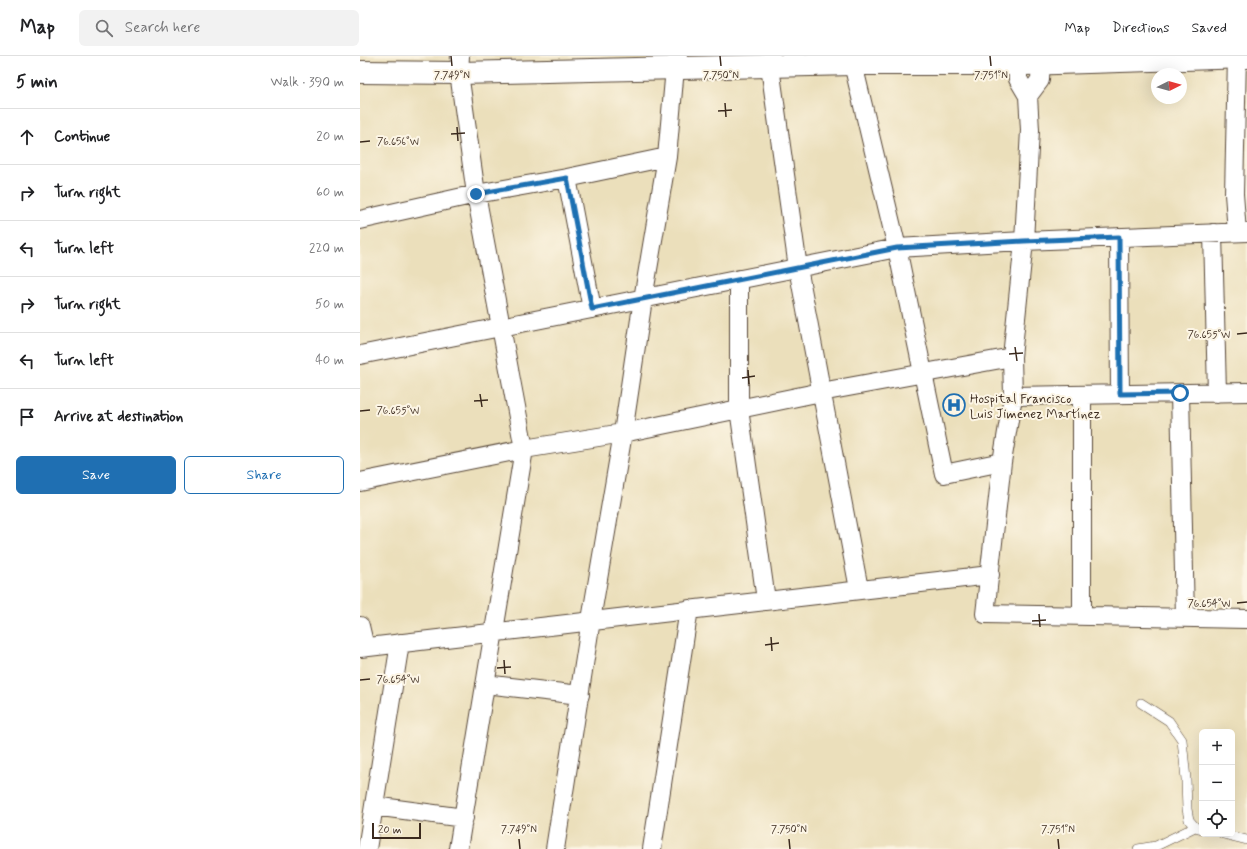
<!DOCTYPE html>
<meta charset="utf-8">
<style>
:root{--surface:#fff;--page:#f2f2f2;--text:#202124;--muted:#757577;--line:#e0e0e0;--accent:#1f6fb2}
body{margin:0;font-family:Mynerve,sans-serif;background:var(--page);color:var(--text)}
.controls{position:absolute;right:12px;bottom:12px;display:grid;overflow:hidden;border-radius:6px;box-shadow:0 4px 16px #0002}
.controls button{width:36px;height:36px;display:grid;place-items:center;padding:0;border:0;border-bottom:1px solid var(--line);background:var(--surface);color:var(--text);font:20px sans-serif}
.compass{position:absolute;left:791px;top:12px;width:36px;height:36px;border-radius:50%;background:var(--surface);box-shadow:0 4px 16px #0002;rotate:85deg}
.scale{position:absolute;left:12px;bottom:10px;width:49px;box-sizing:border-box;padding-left:4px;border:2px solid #3b2a1e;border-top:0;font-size:11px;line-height:14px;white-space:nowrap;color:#3b2a1e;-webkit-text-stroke:3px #fcf5e5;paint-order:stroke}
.stop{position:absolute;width:12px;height:12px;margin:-9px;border:3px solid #1f6fb2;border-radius:50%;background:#fff}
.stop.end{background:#1f6fb2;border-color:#fff;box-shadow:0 1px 4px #0008}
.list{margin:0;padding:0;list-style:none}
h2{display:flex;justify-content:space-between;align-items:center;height:52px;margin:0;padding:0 16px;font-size:17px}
h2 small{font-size:13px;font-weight:400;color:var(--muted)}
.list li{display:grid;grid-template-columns:26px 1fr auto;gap:12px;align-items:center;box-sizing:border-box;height:56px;padding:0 16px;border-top:1px solid var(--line)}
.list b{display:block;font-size:15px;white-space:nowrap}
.list em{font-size:13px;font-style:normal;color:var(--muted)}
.actions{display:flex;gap:8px;padding:12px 16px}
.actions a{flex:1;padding:9px 0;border:1px solid var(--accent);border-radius:6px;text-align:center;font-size:14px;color:var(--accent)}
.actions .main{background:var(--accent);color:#fff}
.icon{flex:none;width:22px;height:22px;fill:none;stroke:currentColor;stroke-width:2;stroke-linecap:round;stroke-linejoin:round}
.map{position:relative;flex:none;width:887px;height:793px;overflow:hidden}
header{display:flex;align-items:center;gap:24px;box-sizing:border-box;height:56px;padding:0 20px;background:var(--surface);border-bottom:1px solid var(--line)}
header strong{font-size:19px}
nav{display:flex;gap:22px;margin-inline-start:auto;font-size:14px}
.search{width:280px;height:36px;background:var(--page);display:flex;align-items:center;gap:10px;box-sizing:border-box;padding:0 14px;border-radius:6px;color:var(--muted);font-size:15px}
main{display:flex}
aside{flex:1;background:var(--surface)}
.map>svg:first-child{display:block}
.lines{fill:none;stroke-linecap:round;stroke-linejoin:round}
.lane-casing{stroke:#554536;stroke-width:10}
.street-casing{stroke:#554536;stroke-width:20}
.secondary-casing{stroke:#554536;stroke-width:24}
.lane{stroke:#fff;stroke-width:9}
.street{stroke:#fff;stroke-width:18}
.secondary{stroke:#fff;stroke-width:22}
.route{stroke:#1f6fb2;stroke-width:5}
.ticks{fill:none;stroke:#3b2a1e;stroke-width:1.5}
.labels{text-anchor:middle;stroke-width:4;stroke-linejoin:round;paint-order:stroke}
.poi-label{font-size:13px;fill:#3b2a1e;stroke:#fcf5e5;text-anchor:start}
.ticks-label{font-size:10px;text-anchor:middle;fill:#3b2a1e;stroke:#fcf5e5;stroke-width:4;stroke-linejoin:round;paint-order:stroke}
</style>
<header>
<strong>Map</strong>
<div class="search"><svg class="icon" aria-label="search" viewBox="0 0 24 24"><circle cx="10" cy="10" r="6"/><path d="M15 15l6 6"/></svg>Search here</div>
<nav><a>Map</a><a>Directions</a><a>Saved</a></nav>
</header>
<main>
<aside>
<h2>5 min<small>Walk · 390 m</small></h2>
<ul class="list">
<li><svg class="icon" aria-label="ahead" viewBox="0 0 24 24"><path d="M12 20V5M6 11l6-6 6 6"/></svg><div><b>Continue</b></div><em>20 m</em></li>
<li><svg class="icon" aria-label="right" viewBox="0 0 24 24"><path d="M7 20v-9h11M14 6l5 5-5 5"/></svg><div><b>Turn right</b></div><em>60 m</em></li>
<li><svg class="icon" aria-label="left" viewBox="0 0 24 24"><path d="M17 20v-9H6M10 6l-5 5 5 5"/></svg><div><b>Turn left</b></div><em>220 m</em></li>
<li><svg class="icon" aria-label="right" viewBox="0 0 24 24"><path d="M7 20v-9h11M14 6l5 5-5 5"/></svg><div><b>Turn right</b></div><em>50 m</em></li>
<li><svg class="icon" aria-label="left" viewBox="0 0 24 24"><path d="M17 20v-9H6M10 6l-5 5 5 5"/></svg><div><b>Turn left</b></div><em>40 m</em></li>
<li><svg class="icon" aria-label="arrive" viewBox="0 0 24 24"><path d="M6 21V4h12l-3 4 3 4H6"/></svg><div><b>Arrive at destination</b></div></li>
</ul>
<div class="actions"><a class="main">Save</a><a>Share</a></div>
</aside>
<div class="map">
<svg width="887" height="793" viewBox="0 0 887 793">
<rect width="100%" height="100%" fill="#fcf5e5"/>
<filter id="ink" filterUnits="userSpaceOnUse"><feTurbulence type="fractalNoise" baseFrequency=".025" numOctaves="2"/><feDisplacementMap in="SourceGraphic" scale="8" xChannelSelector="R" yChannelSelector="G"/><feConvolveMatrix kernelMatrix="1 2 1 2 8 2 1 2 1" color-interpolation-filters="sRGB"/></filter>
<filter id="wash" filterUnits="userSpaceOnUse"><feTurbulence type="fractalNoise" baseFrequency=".012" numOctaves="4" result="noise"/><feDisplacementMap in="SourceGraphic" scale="16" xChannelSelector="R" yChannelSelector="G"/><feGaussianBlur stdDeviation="0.9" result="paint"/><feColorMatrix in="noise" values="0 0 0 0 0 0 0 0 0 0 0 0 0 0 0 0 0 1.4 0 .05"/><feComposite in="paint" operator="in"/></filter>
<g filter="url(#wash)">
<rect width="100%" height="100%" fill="#ebdfbb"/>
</g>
<g filter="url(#ink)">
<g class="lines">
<g class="lane-casing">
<path id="lane" d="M 781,647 L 809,665 L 822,684 L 826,723 L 827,753 L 829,764 L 835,771 L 842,773
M 863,778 L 887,784
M 778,793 L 796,790 L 835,771"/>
</g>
<g class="street-casing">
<path id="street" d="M 411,0 L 410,11 L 438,212 L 499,533
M 493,0 L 493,8 L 537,192 L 584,418 L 642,406
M 658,0 L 658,23 L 668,40 L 670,74 L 664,185 L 652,301 L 653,340 L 642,406 L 625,558 L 887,563
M 668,40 L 680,24 L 681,0
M 207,122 L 232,253
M 0,164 L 116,138 L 207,122 L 307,101
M 877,176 L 874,138 L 877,0
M 853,177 L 857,337
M 759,181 L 760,338
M 379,223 L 379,353 L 406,544
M 0,299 L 537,192 L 664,185 L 887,176
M 820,337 L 825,562
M 653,340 L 887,336
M 0,426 L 164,393 L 263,377 L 461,336 L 652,301
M 722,560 L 722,339
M 0,570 L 5,591
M 0,592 L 630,519
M 125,628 L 220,639
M 14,750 L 104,762
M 7,793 L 40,587
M 98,793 L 164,393 L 116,138 L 99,17 L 100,0
M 195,793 L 231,564 L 263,377 L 283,243 L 307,101 L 315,12 L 318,0
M 292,793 L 329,553"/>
</g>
<g class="secondary-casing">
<path id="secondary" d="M 0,16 L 99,17 L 493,8 L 665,8 L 887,1"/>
</g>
<use href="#lane" class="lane"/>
<use href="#street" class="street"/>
<use href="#secondary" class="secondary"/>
</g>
</g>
<g class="lines" filter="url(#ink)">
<path class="route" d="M 116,138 L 207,122 L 232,253 L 537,192 L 664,185 L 759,181 L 760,338 L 820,337"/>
</g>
<path class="ticks" d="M 91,0 L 92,10M 360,0 L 361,10M 630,0 L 631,10M 365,47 L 366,61M 358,55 L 372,54M 97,71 L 98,85M 91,78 L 105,77M 0,86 L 10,85M 877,278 L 887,277M 655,291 L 657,305M 649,298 L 663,297M 388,314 L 389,328M 382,322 L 395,320M 120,338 L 122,351M 114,345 L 128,344M 0,355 L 10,354M 877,547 L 887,546M 679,558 L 680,571M 672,565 L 686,564M 411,581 L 412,595M 405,589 L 419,587M 144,604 L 145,618M 137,612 L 151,611M 0,624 L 10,623M 159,783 L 160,793M 429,783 L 430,793M 698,783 L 699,793"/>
<defs>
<g id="hospital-ring" transform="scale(1.15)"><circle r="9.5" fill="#fcf5e5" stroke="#1f6fb2" stroke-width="1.5"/><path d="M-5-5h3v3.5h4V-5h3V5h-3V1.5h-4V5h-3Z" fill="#1f6fb2"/></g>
</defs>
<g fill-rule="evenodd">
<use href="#hospital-ring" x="594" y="349"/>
</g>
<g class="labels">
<g class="poi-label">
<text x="610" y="347">Hospital Francisco<tspan x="610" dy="15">Luis Jimenez Martínez</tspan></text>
</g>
</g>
<g class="ticks-label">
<text x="92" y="23">7.749°N</text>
<text x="361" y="23">7.750°N</text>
<text x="631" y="23">7.751°N</text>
<text x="38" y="89">76.656°W</text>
<text x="849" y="282">76.655°W</text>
<text x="38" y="358">76.655°W</text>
<text x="849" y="551">76.654°W</text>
<text x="38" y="627">76.654°W</text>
<text x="159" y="777">7.749°N</text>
<text x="429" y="777">7.750°N</text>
<text x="698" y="777">7.751°N</text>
</g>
</svg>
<div class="controls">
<button>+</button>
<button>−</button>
<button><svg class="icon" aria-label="locate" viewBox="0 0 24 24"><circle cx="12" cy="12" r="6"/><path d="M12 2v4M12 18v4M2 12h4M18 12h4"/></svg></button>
</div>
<svg class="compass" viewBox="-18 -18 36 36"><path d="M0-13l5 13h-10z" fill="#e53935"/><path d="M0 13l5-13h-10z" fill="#757577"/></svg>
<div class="scale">20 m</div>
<div class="stop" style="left:820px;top:337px"></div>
<div class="stop end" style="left:116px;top:138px"></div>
</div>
</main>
